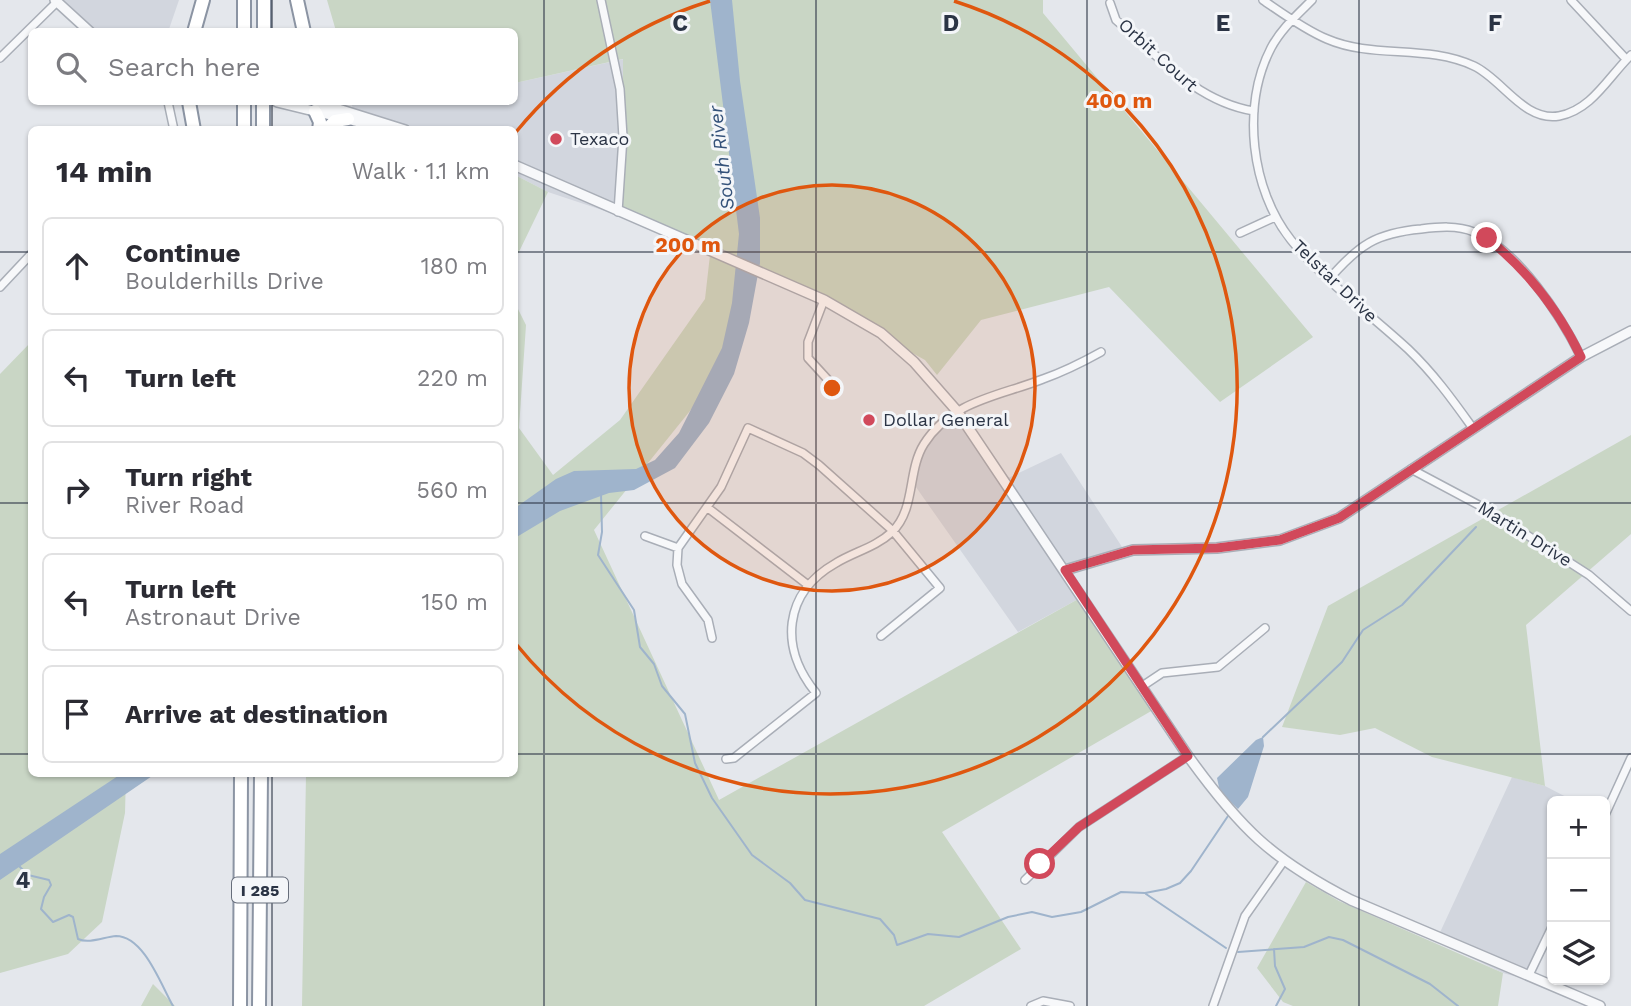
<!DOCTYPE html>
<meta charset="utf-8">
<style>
:root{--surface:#fff;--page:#f2f2f3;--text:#2b2b33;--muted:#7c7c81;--line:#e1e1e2}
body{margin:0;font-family:"Work Sans",sans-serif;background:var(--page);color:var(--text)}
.controls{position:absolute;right:21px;bottom:21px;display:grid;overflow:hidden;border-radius:10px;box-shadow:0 2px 5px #0004}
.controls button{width:63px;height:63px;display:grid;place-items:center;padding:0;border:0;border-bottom:2px solid var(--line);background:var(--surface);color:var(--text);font:35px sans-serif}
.stop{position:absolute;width:21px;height:21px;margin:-16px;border:5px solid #d1495b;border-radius:50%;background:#fff}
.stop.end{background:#d1495b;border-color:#fff;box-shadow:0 2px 7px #0008}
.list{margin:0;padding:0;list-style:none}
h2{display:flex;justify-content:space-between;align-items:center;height:91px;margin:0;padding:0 28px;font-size:30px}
h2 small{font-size:23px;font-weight:400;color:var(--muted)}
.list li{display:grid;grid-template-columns:46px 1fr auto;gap:21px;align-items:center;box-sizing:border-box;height:98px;margin:0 14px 14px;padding:0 14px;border:2px solid var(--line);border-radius:10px}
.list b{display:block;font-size:26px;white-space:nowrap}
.list p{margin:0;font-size:23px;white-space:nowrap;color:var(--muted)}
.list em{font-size:23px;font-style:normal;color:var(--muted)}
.icon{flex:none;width:38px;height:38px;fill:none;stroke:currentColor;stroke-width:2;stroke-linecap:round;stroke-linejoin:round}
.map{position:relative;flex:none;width:1631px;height:1006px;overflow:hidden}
.search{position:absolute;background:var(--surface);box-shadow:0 2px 5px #0004;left:28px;top:28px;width:490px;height:77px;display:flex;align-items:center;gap:18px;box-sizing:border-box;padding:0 24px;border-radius:10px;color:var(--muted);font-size:26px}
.panel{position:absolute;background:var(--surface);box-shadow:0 2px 5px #0004;left:28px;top:126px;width:490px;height:651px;border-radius:10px}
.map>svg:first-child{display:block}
.built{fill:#d2d6de}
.green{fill:#c9d6c5}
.water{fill:#9fb4cc}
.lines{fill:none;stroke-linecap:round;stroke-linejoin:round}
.stream{stroke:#9fb4cc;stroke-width:2}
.minor-casing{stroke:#a9aeb7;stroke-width:10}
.tertiary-casing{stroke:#a9aeb7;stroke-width:12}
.motorway-casing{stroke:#8b94a3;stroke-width:16}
.minor{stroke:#f7f8fa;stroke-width:7}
.tertiary{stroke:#f7f8fa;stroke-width:9}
.motorway{stroke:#fff;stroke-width:12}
.route{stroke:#d1495b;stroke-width:9}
.grid{fill:none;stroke:#2b3445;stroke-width:2;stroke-opacity:0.55}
.ring{fill:none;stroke:#df570f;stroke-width:3.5}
.poi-dot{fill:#d1495b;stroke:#f4f6f9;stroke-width:2.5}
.labels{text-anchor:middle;stroke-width:6;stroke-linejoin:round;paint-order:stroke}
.shield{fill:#f4f6f9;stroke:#676e7b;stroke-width:2}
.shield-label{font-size:16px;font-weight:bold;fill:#2b3445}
.street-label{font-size:18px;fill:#2b3445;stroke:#f4f6f9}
.poi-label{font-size:18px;fill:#2b3445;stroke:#f4f6f9;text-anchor:start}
.water-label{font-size:19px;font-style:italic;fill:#34527a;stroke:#f4f6f9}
.grid-label{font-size:23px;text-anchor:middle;font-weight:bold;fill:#2b3445;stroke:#f4f6f9;stroke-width:6;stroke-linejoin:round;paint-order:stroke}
.centre{fill:#df570f;stroke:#f4f6f9;stroke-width:3.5}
.ring-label{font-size:21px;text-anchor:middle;font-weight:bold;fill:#df570f;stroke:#f4f6f9;stroke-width:6;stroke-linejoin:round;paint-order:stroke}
</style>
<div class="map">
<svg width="1631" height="1006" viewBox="0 0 1631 1006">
<rect width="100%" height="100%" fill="#e4e7ec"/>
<path class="built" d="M 55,0 L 179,0 L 168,32 L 95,31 Z
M 624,59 L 623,217 L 548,192 L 515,175 L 514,130 L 348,130 L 353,109 L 351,102 L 514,102 L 515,83 Z
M 955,412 L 1004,480 L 1061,453 L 1124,550 L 1064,572 L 1080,598 L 1018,632 L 911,480 L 922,445 Z
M 1512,777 L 1545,786 L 1574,801 L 1552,801 L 1552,928 L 1528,980 L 1503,973 L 1436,941 Z"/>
<path class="green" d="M 327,0 L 1043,0 L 1043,13 L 1313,337 L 1220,402 L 1109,287 L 981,320 L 937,375 L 925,360 L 759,269 L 735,355 L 594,530 L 719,800 L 1080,598 L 1153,710 L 942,832 L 1021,949 L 924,1006 L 302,1006 L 306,774 L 514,774 L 515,303 L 526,325 L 519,428 L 553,475 L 620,420 L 705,299 L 710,255 L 623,217 L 623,59 L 515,83 L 514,32 L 336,31 Z
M 515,175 L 548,192 L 515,260 Z
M 31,342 L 32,774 L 126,774 L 125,813 L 102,922 L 68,954 L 0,973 L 0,374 Z
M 1631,435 L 1631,534 L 1526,625 L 1545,786 L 1432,757 L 1375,728 L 1340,735 L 1282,727 L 1328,606 Z
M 1306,882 L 1339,901 L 1503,973 L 1498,1006 L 1293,1006 L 1283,1002 L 1257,968 Z
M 153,984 L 175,1006 L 141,1006 Z"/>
<path class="water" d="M 710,0 L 732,0 L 740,81 L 760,218 L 760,263 L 749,323 L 734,374 L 709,423 L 675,468 L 634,490 L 609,493 L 560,511 L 515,538 L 515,508 L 556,479 L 574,471 L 636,469 L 655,460 L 679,433 L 722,348 L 732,303 L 739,234 Z
M 1263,737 L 1264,746 L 1248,797 L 1238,809 L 1220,792 L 1217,778 L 1256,740 Z
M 121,774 L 155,774 L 0,880 L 0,854 Z"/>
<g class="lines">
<path class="stream" d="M 601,494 L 602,532 L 598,555 L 634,610 L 640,647 L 654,664 L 662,686 L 685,714 L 695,763 L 712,798 L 752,855 L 790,883 L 805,900 L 880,919 L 894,935 L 897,945 L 928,934 L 959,937 L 1008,917 L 1032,912 L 1052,917 L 1081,912 L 1121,892 L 1145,893 L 1166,889 L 1180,883 L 1191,871 L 1230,813
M 1263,737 L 1342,662 L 1363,630 L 1402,605 L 1476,527
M 18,865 L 28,875 L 49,880 L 51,885 L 44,897 L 41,909 L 53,922 L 69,915 L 73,917 L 78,939 C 89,944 104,937 116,936 C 144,936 161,985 173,1006
M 1146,894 L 1226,948
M 1274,949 L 1275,966 L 1285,989 L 1276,1006
M 1238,952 L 1304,947 L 1329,937 L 1343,940 L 1430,984 L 1458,1006"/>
<g class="minor-casing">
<path id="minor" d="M 601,0 L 620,89 L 623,137 L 618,212
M 1263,0 C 1282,13 1305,30 1327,39 C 1373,59 1427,44 1474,66 C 1502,79 1524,122 1559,116 C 1592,110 1609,76 1631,55
M 1312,0 C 1297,15 1281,29 1271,48 C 1241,106 1251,190 1291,240 C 1324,281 1369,313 1408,349 C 1433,373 1452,399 1472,427
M 1571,0 L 1626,59
M 1110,3 L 1116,20 C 1158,56 1197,102 1254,111
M 0,58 L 57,2
M 168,102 L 174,130
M 1240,233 L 1275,217
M 1330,278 C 1359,245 1376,233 1421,229 C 1438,227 1457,225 1474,232 C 1518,250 1561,316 1581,357
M 0,287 L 32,253
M 824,300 L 808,342 L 808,358 L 830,382
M 1411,469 L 1488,510 L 1589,575 L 1631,611
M 708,508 L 808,585
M 645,536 L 678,548
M 712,638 L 708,620 L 682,584 L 677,565 L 678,548 L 721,487 L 748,428 L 803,453 L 819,465 L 893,531 L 940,588 L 881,636
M 1141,687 L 1162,673 L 1218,667 L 1265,628
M 726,759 L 734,758 L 816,693 C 779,648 783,593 836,563 C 854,552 876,547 892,532 C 916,509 907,471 924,444 C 952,400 1000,396 1043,379 C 1063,372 1083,362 1101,352
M 1605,815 L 1631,758
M 1025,880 L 1079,827 L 1188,756
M 1529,975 L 1552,927
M 1031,1006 L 1043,1001 L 1070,1006
M 1213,1006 L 1245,916 L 1283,862"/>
</g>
<g class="tertiary-casing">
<path id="tertiary" d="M 55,0 L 90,32
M 277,102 L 375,126 L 383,124
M 316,102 L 405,130
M 514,165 L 824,300 L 881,333 L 914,362 L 957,411 L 1188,756 C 1240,828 1271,859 1351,900 L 1600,1006
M 1065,570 L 1133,550 L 1217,548 L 1280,540 L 1339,518 L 1581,357 L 1631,331"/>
</g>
<g class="motorway-casing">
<path id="motorway" d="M 297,0 L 304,32
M 194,32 L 203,0
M 244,32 L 244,0
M 264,32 L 264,0
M 189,102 L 194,130
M 315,111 L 320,122 L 319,130
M 244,130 L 244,102
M 263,130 L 263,102
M 326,130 L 335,121 L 348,119
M 240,1006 L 241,774
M 259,1006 L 261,774"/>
</g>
<use href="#minor" class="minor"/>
<use href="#tertiary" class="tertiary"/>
<use href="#motorway" class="motorway"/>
</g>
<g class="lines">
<path class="route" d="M 1040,864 L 1079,827 L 1188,756 L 1065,570 L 1133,550 L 1217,548 L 1280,540 L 1339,518 L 1581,357 C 1559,311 1527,270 1487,238"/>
</g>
<path class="grid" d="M 272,0 L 272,32M 544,0 L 544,1006M 816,0 L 816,1006M 1087,0 L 1087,1006M 1359,0 L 1359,1006M 272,102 L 272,130M 0,252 L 32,252M 514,252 L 1631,252M 0,503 L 32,503M 514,503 L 1631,503M 0,754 L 32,754M 514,754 L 1631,754M 272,774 L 272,1006"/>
<circle cx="832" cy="388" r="203" fill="#df570f" fill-opacity=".12"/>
<g class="ring">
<circle cx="832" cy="388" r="203"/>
<path d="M516 132A406 406 0 0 1 710 1M954 1A406 406 0 1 1 516 644"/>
</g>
<g class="poi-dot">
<circle cx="556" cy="139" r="7"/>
<circle cx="869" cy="420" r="7"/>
</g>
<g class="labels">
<rect class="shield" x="232" y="877.5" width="56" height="25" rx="5"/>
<g class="shield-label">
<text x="260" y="896">I 285</text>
</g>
<g class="street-label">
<text transform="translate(1158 55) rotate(42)" y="6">Orbit Court</text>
<text transform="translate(1335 281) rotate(44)" y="6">Telstar Drive</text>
<text transform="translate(1525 534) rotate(32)" y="6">Martin Drive</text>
</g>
<g class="poi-label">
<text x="570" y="145">Texaco</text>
<text x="883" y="426">Dollar General</text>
</g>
<g class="water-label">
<text transform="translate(721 158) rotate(-97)" y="7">South River</text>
</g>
</g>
<g class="grid-label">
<text x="680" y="31">C</text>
<text x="951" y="31">D</text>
<text x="1223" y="31">E</text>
<text x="1495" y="31">F</text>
<text x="23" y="888">4</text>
</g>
<circle cx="832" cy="388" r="10" class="centre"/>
<g class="ring-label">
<text x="1119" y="108">400 m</text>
<text x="688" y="252">200 m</text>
</g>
</svg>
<div class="controls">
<button>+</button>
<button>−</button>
<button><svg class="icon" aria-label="layers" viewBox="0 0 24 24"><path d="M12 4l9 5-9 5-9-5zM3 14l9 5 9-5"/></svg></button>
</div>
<div class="stop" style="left:1040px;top:864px"></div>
<div class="stop end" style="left:1487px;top:238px"></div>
<div class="search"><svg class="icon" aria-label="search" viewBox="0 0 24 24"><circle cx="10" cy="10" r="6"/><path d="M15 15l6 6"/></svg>Search here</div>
<section class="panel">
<h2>14 min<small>Walk · 1.1 km</small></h2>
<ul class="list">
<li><svg class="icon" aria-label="ahead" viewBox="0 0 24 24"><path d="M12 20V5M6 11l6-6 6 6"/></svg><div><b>Continue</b><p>Boulderhills Drive</p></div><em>180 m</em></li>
<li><svg class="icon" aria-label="left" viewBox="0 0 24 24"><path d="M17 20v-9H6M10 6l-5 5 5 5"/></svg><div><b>Turn left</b></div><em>220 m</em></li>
<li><svg class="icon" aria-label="right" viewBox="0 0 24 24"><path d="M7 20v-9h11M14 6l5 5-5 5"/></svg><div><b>Turn right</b><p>River Road</p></div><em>560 m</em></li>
<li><svg class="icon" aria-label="left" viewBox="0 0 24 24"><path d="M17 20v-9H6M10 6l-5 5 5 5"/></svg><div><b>Turn left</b><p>Astronaut Drive</p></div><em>150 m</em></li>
<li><svg class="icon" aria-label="arrive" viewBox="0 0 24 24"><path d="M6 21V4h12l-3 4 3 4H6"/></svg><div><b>Arrive at destination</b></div></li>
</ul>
</section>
</div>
